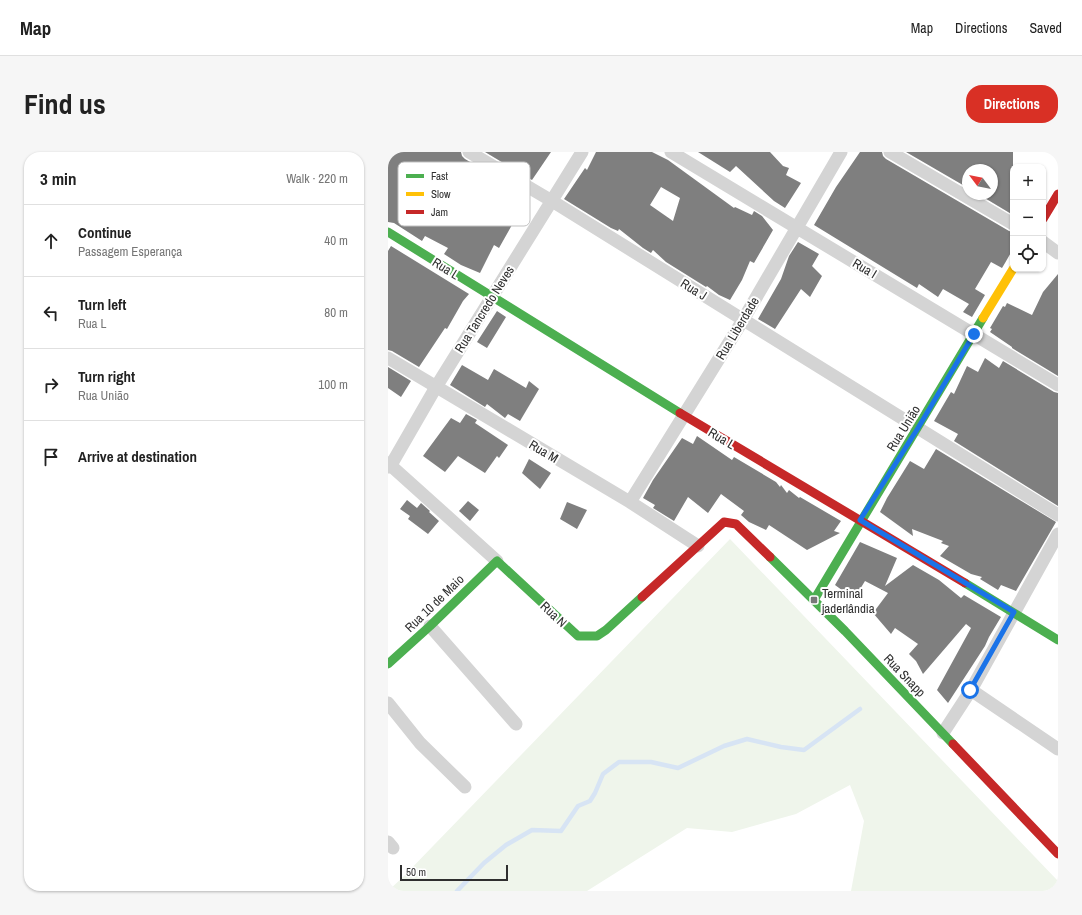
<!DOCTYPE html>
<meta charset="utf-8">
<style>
:root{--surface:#fff;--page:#f6f6f6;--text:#222;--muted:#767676;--line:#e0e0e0;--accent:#d93025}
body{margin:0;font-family:"Archivo Narrow",sans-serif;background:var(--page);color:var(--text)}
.controls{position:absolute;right:12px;top:12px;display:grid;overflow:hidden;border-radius:8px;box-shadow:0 1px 3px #0004}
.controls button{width:36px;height:36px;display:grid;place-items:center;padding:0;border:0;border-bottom:1px solid var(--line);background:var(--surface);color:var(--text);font:20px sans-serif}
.compass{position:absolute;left:574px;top:12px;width:36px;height:36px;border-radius:50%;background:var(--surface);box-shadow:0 1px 3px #0004;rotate:302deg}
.scale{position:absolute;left:12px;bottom:10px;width:108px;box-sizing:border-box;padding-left:4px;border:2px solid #2f2f2f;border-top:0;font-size:11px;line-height:14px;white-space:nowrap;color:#2f2f2f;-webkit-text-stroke:3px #fff;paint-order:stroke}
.stop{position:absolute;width:12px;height:12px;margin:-9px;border:3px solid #1a73e8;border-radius:50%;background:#fff}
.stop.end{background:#1a73e8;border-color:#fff;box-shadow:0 1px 4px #0008}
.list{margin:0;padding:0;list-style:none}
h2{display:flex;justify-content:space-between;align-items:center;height:52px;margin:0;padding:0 16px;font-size:17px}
h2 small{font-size:13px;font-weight:400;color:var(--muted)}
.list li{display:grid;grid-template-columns:26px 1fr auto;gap:12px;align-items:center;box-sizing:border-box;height:72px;padding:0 16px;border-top:1px solid var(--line)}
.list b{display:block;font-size:15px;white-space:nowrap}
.list p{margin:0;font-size:13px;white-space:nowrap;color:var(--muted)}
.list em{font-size:13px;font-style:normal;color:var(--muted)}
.icon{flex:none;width:22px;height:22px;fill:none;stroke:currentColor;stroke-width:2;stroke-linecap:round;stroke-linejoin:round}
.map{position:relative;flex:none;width:670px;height:739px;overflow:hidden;border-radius:16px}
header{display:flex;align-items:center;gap:24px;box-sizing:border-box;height:56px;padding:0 20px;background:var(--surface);border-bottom:1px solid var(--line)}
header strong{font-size:19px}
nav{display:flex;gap:22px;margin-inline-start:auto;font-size:14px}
.intro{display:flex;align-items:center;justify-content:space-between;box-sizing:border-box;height:96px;padding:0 24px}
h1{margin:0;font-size:28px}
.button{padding:10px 18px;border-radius:16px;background:var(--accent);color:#fff;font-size:14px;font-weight:700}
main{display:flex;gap:24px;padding:0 24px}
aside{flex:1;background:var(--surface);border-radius:16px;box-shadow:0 1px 3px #0004}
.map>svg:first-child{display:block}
.green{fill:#eff5eb}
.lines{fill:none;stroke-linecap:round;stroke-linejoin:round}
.stream{stroke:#d7e4f4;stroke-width:4.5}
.building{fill:#7f7f7f;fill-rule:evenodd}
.street{stroke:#d4d4d4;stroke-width:13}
.fast{stroke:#4caf50;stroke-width:9}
.slow{stroke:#ffc107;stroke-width:9}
.jam{stroke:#c62828;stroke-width:9}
.route{stroke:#1a73e8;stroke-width:5}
.poi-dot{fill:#787878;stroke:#fff;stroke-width:1.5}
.labels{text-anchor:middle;stroke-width:4;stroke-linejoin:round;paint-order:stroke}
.street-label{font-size:13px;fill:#2f2f2f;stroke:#fff}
.poi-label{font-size:13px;fill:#2f2f2f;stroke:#fff;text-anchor:start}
.key{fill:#fff;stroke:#c1c1c1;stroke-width:1}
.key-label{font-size:11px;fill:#2f2f2f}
</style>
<header>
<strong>Map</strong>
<nav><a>Map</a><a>Directions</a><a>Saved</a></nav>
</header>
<div class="intro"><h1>Find us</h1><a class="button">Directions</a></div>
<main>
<aside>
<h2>3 min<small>Walk · 220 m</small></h2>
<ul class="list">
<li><svg class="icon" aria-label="ahead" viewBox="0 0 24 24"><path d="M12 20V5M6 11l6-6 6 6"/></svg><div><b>Continue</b><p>Passagem Esperança</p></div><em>40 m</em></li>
<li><svg class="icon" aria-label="left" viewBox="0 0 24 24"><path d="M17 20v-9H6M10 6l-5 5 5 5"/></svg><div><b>Turn left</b><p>Rua L</p></div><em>80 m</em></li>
<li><svg class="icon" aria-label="right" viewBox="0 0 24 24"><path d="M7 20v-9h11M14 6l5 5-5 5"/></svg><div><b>Turn right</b><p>Rua União</p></div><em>100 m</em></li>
<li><svg class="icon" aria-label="arrive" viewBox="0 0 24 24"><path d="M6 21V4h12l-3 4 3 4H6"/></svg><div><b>Arrive at destination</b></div></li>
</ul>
</aside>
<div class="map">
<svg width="670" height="739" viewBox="0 0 670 739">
<rect width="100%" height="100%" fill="#fff"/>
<path class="green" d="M 342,387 L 670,729 L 670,739 L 463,739 L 476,669 L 462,633 L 408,662 L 344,680 L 299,676 L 199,739 L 0,739 L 15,725 Z"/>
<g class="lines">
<path class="stream" d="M 69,739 L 96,711 L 118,693 L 144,678 L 173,679 L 190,654 L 202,649 L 207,641 L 215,622 L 231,610 L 263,610 L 290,616 L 336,594 L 359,587 L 393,595 L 416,598 L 472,557"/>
</g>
<path class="building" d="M 0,0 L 73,0 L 74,4 L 77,7 L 135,41 L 131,46 L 137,50 L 111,96 L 106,93 L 92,121 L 73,113 L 56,102 L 60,96 L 37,84 L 34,89 L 6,71 L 0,70 Z
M 97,0 L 163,0 L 144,28 Z
M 208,0 L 264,0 L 280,8 L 346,56 L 347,55 L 364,63 L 366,59 L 374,64 L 385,78 L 366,111 L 362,109 L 354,128 L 342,148 L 331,143 L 319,134 L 318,135 L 278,110 L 265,98 L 263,101 L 255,96 L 231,77 L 230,79 L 223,76 L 176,47 L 197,16 L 199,18 ZM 273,35 L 292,46 L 285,69 L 262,53 Z
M 310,0 L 382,0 L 395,14 L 401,16 L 398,23 L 413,31 L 397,56 L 386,49 L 348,14 L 342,20 Z
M 472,0 L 494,0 L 495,4 L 498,7 L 621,79 L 625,80 L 625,97 L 617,111 L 614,116 L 603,110 L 587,137 L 597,143 L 584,165 L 575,160 L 581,152 L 555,137 L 550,145 L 531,132 L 529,136 L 426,73 L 448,35 Z
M 518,0 L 625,0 L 625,63 L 590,42 L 604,42 L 604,18 L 580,18 L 580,36 Z
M 410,90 L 431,102 L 424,114 L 434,124 L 422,145 L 413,137 L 387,177 L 370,167 L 393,127 L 401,104 Z
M 3,94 L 81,142 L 75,149 L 59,177 L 57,176 L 31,215 L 4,199 L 0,198 L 0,99 Z
M 670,122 L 670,224 L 624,196 L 624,195 L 602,180 L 604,177 L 602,176 L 615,154 L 617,155 L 619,151 L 644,163 L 655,140 Z
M 109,159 L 118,165 L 99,196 L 89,190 Z
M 597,206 L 611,216 L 615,209 L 666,240 L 670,241 L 670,354 L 566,289 L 570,282 L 546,269 L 563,240 L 566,242 L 579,214 L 590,220 Z
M 74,213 L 100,228 L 106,217 L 138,236 L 141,229 L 151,237 L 132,269 L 120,262 L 117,266 L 99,252 L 97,255 L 62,233 Z
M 0,215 L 23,229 L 13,245 L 0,236 Z
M 78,262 L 89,268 L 87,271 L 120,293 L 111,306 L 109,304 L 97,321 L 70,304 L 57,320 L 35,304 L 63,266 L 72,271 Z
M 309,284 L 344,308 L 346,305 L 388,330 L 392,335 L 393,333 L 399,341 L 401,338 L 411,346 L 412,345 L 453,369 L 446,379 L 452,381 L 419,398 L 381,373 L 378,378 L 361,370 L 353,363 L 356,359 L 333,342 L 320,361 L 300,345 L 286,369 L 265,356 L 267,353 L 255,346 L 265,328 L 294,286 L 305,292 Z
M 548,297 L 668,370 L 628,439 L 613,433 L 610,438 L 592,427 L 594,425 L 583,422 L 552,404 L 561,394 L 553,391 L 555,389 L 524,377 L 525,384 L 492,360 L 499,346 L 522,309 L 536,317 Z
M 141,307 L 163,321 L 152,337 L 134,321 Z
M 19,348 L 29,356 L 33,351 L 42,359 L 41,360 L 51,369 L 40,382 L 20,367 L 22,364 L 12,357 Z
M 80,349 L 91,358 L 82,369 L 71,359 Z
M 179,350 L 199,358 L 189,377 L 172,367 Z
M 472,390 L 509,406 L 497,434 L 525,413 L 551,428 L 573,446 L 576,443 L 613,465 L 601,485 L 597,494 L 560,551 L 549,538 L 583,476 L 578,472 L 535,522 L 528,509 L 521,502 L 530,492 L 507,476 L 503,482 L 485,461 L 500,441 L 477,429 L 466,447 L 447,433 Z"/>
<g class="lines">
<path class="street" d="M 81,0 L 164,49 L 670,363
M 283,0 L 670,233
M 502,0 L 625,72
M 655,90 L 670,101
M 0,206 L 242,350 L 310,394
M 0,311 L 109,409
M 0,315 L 3,313 L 48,235 L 194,0
M 242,350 L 355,168 L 453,0
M 42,474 L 128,572
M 583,538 L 670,597
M 0,551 L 32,591 L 77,635
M 555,581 L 583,538 L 670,382
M 0,690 L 5,696"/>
<path class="fast" d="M 0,80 L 292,261
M 382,405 L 457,479 L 565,592
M 577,431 L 670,488
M 426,448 L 595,166
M 0,512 L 42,474 L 109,409 L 190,484 L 209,484 L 218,478 L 254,445"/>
<path class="slow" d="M 595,166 L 625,117"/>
<path class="jam" d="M 655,67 L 670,42
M 292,261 L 577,431
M 254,445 L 336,370 L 348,372 L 382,405
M 565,592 L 670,702"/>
</g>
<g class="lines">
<path class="route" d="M 582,538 L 626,460 L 472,368 L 530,276 L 586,182"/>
</g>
<rect class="poi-dot" x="422" y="444" width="8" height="8" rx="2"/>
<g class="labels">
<g class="street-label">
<text transform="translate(58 116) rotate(32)" y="5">Rua L</text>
<text transform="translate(477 116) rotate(31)" y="5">Rua I</text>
<text transform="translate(306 137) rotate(32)" y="5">Rua J</text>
<text transform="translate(96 157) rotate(-58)" y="5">Rua Tancredo Neves</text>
<text transform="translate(349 176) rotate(-59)" y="5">Rua Liberdade</text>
<text transform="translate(515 276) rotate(-58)" y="5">Rua União</text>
<text transform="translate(334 286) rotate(31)" y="5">Rua L</text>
<text transform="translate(156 299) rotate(31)" y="5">Rua M</text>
<text transform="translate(46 451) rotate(-44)" y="5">Rua 10 de Maio</text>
<text transform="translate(166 462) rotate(43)" y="5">Rua N</text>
<text transform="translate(517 523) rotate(46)" y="5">Rua Snapp</text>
</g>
<g class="poi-label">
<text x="434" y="446">Terminal<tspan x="434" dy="15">jaderlândia</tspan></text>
</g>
</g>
<rect x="10" y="10" width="132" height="64" rx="6" class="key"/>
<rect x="18" y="22" width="18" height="4" fill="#4caf50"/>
<rect x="18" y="40" width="18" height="4" fill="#ffc107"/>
<rect x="18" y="58" width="18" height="4" fill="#c62828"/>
<g class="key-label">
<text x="43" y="28">Fast</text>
<text x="43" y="46">Slow</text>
<text x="43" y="64">Jam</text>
</g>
</svg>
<div class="controls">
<button>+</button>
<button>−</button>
<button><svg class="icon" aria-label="locate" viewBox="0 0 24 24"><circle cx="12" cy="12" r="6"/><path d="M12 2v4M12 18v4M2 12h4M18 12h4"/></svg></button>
</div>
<svg class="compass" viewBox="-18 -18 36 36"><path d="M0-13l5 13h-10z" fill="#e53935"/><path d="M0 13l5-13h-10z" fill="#767676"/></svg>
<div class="scale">50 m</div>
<div class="stop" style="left:582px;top:538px"></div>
<div class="stop end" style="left:586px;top:182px"></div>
</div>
</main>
